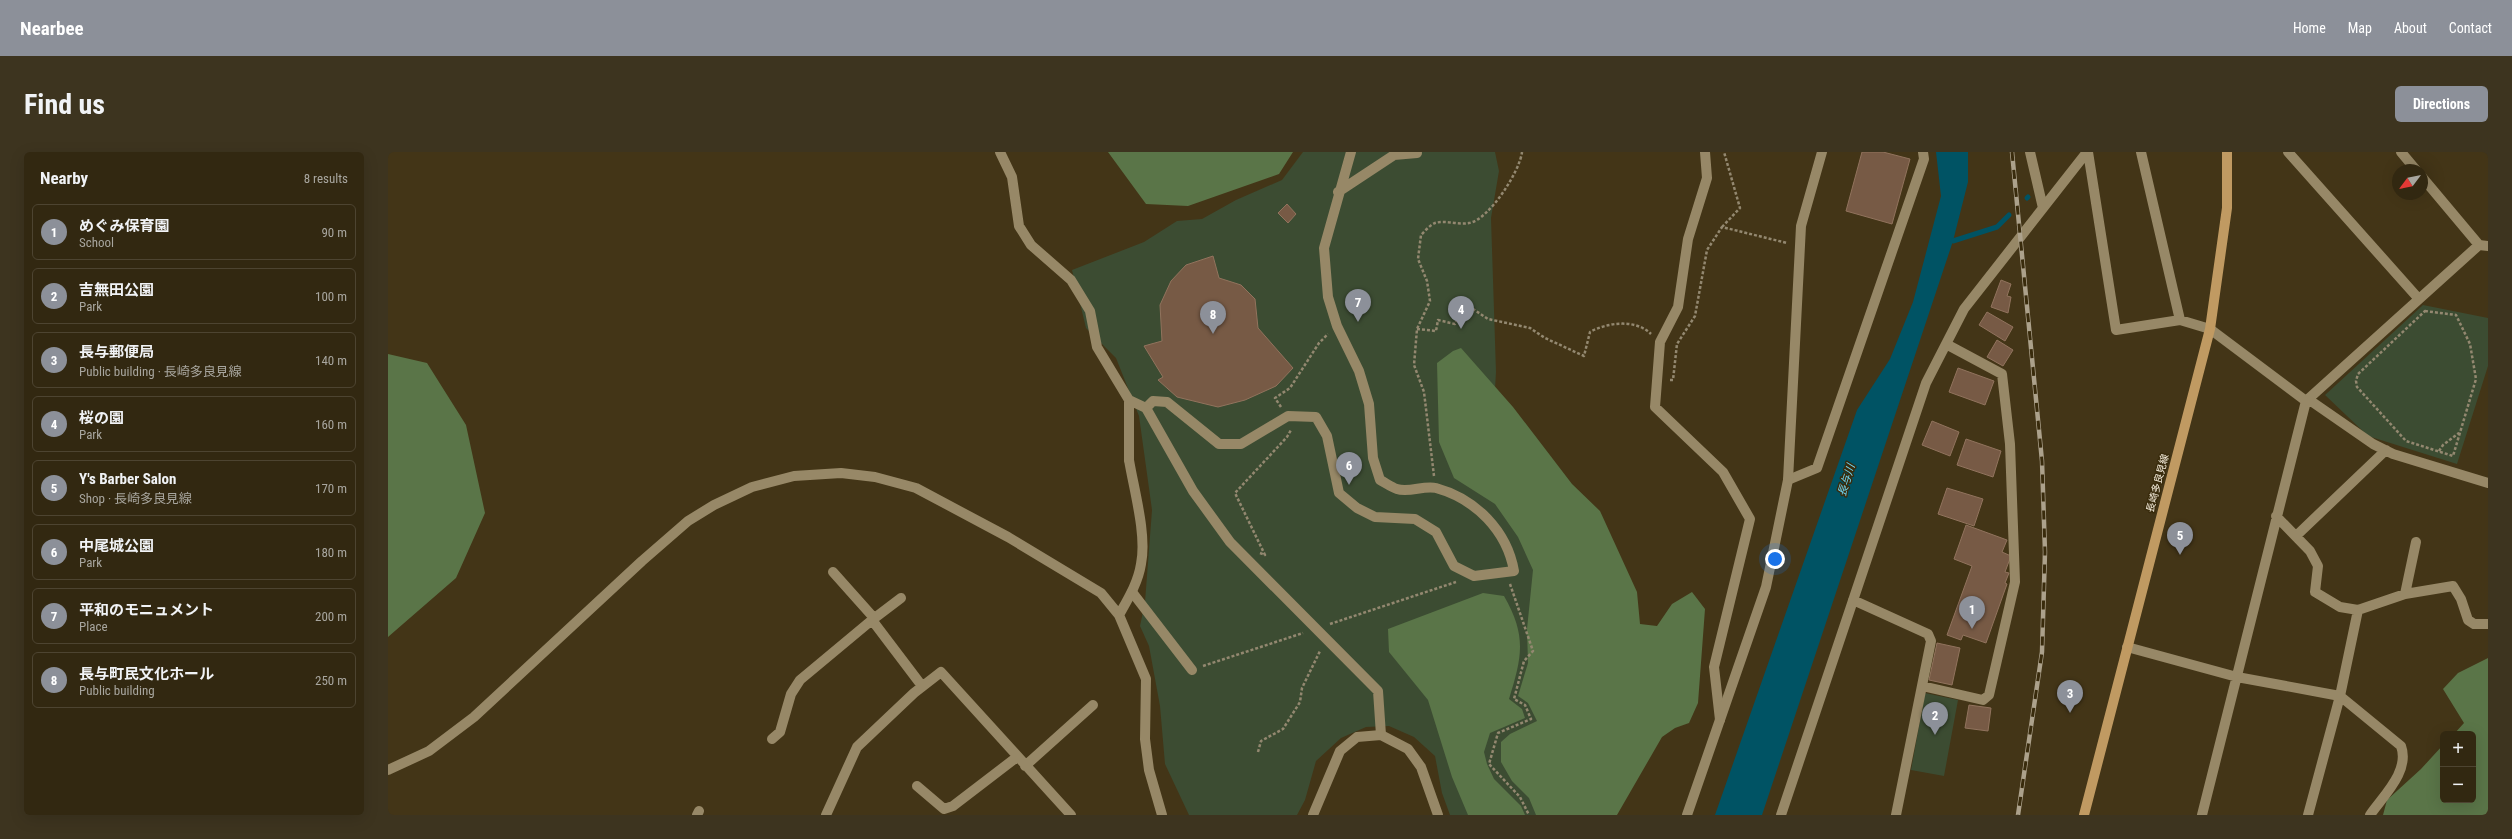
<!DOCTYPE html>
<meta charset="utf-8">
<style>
:root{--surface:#322811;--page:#3d341f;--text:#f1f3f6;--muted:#a8a69f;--line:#4d4431;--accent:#8c9099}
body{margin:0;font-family:"Roboto Condensed","Noto Sans JP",sans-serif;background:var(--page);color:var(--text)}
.controls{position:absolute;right:12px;bottom:12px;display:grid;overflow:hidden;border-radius:6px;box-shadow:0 4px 16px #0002}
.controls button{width:36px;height:36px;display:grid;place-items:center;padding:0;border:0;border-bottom:1px solid var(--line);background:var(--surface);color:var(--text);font:20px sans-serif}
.compass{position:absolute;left:2004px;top:12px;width:36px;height:36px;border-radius:50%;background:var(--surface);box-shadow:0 4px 16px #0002;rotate:238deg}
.you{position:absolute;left:1387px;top:407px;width:14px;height:14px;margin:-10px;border:3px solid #fff;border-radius:50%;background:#1a73e8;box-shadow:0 0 0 6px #1a73e833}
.badge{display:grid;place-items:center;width:26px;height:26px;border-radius:50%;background:var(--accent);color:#fff;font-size:13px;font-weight:700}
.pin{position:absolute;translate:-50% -33px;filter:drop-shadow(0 1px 2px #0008)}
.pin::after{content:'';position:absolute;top:21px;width:14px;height:12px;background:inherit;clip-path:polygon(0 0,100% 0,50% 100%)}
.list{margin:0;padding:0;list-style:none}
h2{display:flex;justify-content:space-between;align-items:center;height:52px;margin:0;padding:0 16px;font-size:17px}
h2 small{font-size:13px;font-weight:400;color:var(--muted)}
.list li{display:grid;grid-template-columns:26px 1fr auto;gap:12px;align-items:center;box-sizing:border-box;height:56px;margin:0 8px 8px;padding:0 8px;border:1px solid var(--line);border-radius:6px}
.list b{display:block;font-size:15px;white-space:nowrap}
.list p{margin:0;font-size:13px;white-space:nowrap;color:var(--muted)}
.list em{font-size:13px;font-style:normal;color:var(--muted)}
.map{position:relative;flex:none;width:2100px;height:663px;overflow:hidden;border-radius:6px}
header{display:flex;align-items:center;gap:24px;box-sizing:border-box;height:56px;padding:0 20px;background:var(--accent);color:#fff}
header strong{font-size:19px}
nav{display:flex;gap:22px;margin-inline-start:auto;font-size:14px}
.intro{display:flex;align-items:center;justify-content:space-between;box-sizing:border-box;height:96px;padding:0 24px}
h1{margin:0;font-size:28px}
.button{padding:10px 18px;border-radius:6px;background:var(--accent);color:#fff;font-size:14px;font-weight:700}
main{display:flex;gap:24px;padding:0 24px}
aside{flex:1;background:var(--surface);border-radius:6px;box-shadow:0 4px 16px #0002}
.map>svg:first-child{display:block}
.green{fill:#3c4c32}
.forest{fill:#5a7548}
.water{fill:#005364}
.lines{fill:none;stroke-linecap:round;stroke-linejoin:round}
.stream{stroke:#005364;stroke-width:5}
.building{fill:#775a45;stroke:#91735d}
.path{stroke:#938870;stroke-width:2.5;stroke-dasharray:3 2;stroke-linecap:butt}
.lane{stroke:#978867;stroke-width:10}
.street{stroke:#978867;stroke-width:10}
.secondary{stroke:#978867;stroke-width:10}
.primary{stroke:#c09a62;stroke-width:10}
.rail-casing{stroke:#aca18b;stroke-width:4.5}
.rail{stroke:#392b0c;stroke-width:3;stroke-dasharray:9;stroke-linecap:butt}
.labels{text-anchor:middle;stroke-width:3;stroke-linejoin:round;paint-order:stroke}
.street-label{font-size:10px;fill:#f8f0df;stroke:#392b0c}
.water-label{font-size:11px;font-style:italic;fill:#6fd7f3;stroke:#392b0c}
</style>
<header>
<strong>Nearbee</strong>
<nav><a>Home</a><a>Map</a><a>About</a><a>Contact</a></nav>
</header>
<div class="intro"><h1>Find us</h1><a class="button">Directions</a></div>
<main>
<aside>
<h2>Nearby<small>8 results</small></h2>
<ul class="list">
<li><span class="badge">1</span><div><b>めぐみ保育園</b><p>School</p></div><em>90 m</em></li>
<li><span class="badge">2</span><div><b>吉無田公園</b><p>Park</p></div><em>100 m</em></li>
<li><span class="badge">3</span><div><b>長与郵便局</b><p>Public building · 長崎多良見線</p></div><em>140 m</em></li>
<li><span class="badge">4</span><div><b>桜の園</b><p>Park</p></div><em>160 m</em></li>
<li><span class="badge">5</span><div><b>Y's Barber Salon</b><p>Shop · 長崎多良見線</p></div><em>170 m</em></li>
<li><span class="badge">6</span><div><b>中尾城公園</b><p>Park</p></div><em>180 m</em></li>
<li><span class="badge">7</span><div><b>平和のモニュメント</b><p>Place</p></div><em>200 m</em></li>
<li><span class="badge">8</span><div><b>長与町民文化ホール</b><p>Public building</p></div><em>250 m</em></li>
</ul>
</aside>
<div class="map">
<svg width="2100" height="663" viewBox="0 0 2100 663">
<rect width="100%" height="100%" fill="#433517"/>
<path class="green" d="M 915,0 L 1107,0 L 1111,19 L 1103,66 L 1108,220 L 1106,254 L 1121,277 L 1200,663 L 1062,663 L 1054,641 L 1047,604 L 1026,585 L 1001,574 L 978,575 L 953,586 L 928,609 L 917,648 L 909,663 L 801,663 L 777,612 L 772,554 L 761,494 L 752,474 L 757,450 L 764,358 L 751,264 L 728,206 L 698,176 L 684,118 L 756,90 L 789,69 L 814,67 L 848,48 L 894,28 Z
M 2035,153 L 2100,166 L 2100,214 L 2069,312 L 1980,284 L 1937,243 Z
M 1537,541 L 1570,548 L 1556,624 L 1523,618 Z"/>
<path class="forest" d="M 720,0 L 905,0 L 891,22 L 800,54 L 758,52 Z
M 1073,196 L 1125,255 L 1184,332 L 1212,359 L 1249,440 L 1252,472 L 1269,474 L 1284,452 L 1304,440 L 1317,457 L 1310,551 L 1301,571 L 1287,576 L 1274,585 L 1229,663 L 1148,663 L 1141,646 L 1124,629 L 1113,610 L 1113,590 L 1122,582 L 1149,569 L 1140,551 L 1130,544 L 1140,511 L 1139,477 L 1145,418 L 1130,385 L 1107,352 L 1066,326 L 1051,290 L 1049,211 L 1065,199 Z
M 0,202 L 39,211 L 78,273 L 97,361 L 68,426 L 0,485 Z
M 1095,441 L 1116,444 C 1139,484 1134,505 1121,547 L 1134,557 L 1137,566 L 1102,581 L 1096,600 L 1099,612 L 1106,627 L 1133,654 L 1137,663 L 1080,663 L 1064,625 L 1040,548 L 1001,500 L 1000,477 Z
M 2100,506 L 2100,663 L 1995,663 L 1999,648 L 2033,617 L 2055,593 L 2055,648 L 2085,648 L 2085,582 L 2066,582 L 2076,571 L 2055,537 L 2070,521 Z"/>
<path class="water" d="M 1548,0 L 1580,0 L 1580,30 L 1565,89 L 1375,660 L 1374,663 L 1327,663 L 1469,258 L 1502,207 L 1525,150 L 1553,44 Z"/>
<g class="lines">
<path class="stream" d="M 1639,46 L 1640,45
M 1565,89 L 1609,75 L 1621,63"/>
</g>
<path class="building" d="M 1474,0 L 1495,0 L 1522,7 L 1504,72 L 1458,59 Z
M 899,52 L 908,62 L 900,71 L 890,61 Z
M 825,104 L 831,126 L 853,133 L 867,147 L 870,176 L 905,216 L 888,234 L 857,248 L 830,255 L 789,245 L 770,228 L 775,225 L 756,194 L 774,189 L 772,153 L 783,129 L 798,113 Z
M 1613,128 L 1623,132 L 1619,144 L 1623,145 L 1620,161 L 1603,155 Z
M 1599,160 L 1625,175 L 1617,189 L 1591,173 Z
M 1609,188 L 1625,198 L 1615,214 L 1599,205 Z
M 1570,216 L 1606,229 L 1597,253 L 1561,240 Z
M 1544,269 L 1571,280 L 1562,304 L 1534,293 Z
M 1578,287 L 1613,299 L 1605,325 L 1569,313 Z
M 1559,336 L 1595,347 L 1586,374 L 1550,362 Z
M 1578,373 L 1619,388 L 1614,400 L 1623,404 L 1617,420 L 1621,421 L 1617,431 L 1619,432 L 1598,491 L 1575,483 L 1573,488 L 1559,483 L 1584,414 L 1566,407 Z
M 1549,491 L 1572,496 L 1564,533 L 1541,528 Z
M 1581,553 L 1603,556 L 1600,579 L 1577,576 Z"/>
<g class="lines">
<path class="path" d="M 1334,75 L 1352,56 L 1336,0
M 2037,159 L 2068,163 L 2082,192 L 2088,227 L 2065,304 L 2018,289 L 1969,235 L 1968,229 L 1970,222 Z
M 1029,177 L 1048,179 L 1050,168 L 1067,172 L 1073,159 L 1082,155 L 1100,167 L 1142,176 L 1157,186 L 1196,204 L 1202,180 C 1220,170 1248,167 1263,182
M 1282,228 L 1285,228 L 1289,192 L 1307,164 L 1319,98 L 1334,75 L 1399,91
M 893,255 L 887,246 L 902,236 L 931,191 L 940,182
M 2051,299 L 2055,293 L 2071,281
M 1046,324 L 1036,240 L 1026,213 L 1029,177 L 1042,149 L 1039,129 L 1030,107 L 1033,83 C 1036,80 1042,73 1047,71 C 1057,68 1070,73 1081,71 C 1101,68 1132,19 1134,0
M 872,401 L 877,403 L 847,341 L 899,285 L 903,278
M 1122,432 L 1145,499 L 1136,509 L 1126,547 L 1137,553 L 1143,567 L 1110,581 L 1101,612 L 1132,645 L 1141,663
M 942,472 L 1068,430
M 815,514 L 915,481
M 870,600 L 873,589 L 895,577 L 912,550 L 914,536 L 932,499"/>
<path class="lane" d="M 950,40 L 1006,3 L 1029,1
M 758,256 L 765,249 L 779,250 L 831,292 L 853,292 L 900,264 L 928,265 L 939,284 L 951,341 L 969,356 L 987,365 L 1027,367 L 1048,380 L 1066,414 L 1086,424 L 1126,419 C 1119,379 1088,347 1048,336 C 1036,333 1021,341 1009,337 C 1003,335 998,331 992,328 L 985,306 L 981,252 L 971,219 L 949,174 L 940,145 L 936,96 L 963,0
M 744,440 L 804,518"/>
<path class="street" d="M 612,0 L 624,25 L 631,74 L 643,93 L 683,128 L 702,159 L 709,195 L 741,248 L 741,308
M 1317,0 L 1319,26 L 1300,87 L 1290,155 L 1272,190 L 1267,255 L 1335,320 L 1362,367 L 1326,515 L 1332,568
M 1642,0 L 1655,56
M 1700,0 L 1728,178 L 1792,168 L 1822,177 L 1918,249
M 1753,0 L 1792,168
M 1900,0 L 2030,146
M 2013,0 L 2028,18
M 2034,25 L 2091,93 L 2100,94
M 1920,247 L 1985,292 L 2005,302 L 2100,331
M 741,248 L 758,256 L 805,339 L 842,390 L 990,539 L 993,583
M 1400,328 L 1429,316 L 1536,7 L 1535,0
M 1888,364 L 1922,399 L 1930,414 L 1927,440 L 1952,455 L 1970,458 L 1952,544 L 1920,663
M 1908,384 L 1998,298
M 445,420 L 486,466
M 2017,442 L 2065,434 L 2073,447 L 2080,468 L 2086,472 L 2100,472
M 513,446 L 484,468 L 534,534
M 1465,448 L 1540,482 L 1543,489 L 1508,663
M 1970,458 L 2017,442 L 2028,390
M 1739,495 L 1849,525 L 1952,544 L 2013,594 C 2022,619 1996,643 1982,663
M 1534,534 L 1595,548 L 1601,543 L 1627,430 L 1622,292 L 1614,222 L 1558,192
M 384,587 L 392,580 L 403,542 L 412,528 L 484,468
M 637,614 L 705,553
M 529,634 L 556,657 L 565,654 L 629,605
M 309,663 L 311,659
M 438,663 L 469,595 L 526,541 L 553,520 L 683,663
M 1393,663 L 1538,231 L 1576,157 L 1699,0
M 1814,663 L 1918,249 L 2091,93"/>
<path class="secondary" d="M 741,308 C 746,338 759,383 753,412 C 750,431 740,447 731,463 L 758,527 L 757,587 L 761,618 L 774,663
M 0,618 L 41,599 L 86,565 L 254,409 L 300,369 L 326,353 L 364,335 L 406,324 L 453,321 L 487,325 L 528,336 L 620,385 L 713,441 L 731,463
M 925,663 L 952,599 L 969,585 L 993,583 L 1020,597 L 1033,615 L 1050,663
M 1299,663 L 1378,435 L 1400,328 L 1413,74 L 1434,0"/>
<path class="primary" d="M 1696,663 L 1822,177 L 1839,56 L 1839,0"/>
<g class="rail-casing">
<path id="rail" d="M 1624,0 L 1654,309 L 1657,400 L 1654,500 L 1630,663"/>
</g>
<use href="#rail" class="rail"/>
</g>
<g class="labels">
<g class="street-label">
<text transform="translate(1769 331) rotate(-75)" y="4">長崎多良見線</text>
</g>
<g class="water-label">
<text transform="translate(1458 328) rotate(-73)" y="4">長与川</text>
</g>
</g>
</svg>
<div class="controls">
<button>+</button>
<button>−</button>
</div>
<svg class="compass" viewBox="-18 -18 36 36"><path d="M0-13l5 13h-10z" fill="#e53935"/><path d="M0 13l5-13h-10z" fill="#a8a69f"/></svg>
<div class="you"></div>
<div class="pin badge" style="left:1584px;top:477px">1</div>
<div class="pin badge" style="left:1547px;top:583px">2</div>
<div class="pin badge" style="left:1682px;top:561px">3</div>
<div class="pin badge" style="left:1073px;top:177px">4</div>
<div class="pin badge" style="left:1792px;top:403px">5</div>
<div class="pin badge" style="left:961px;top:333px">6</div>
<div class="pin badge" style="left:970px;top:170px">7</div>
<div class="pin badge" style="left:825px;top:182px">8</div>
</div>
</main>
